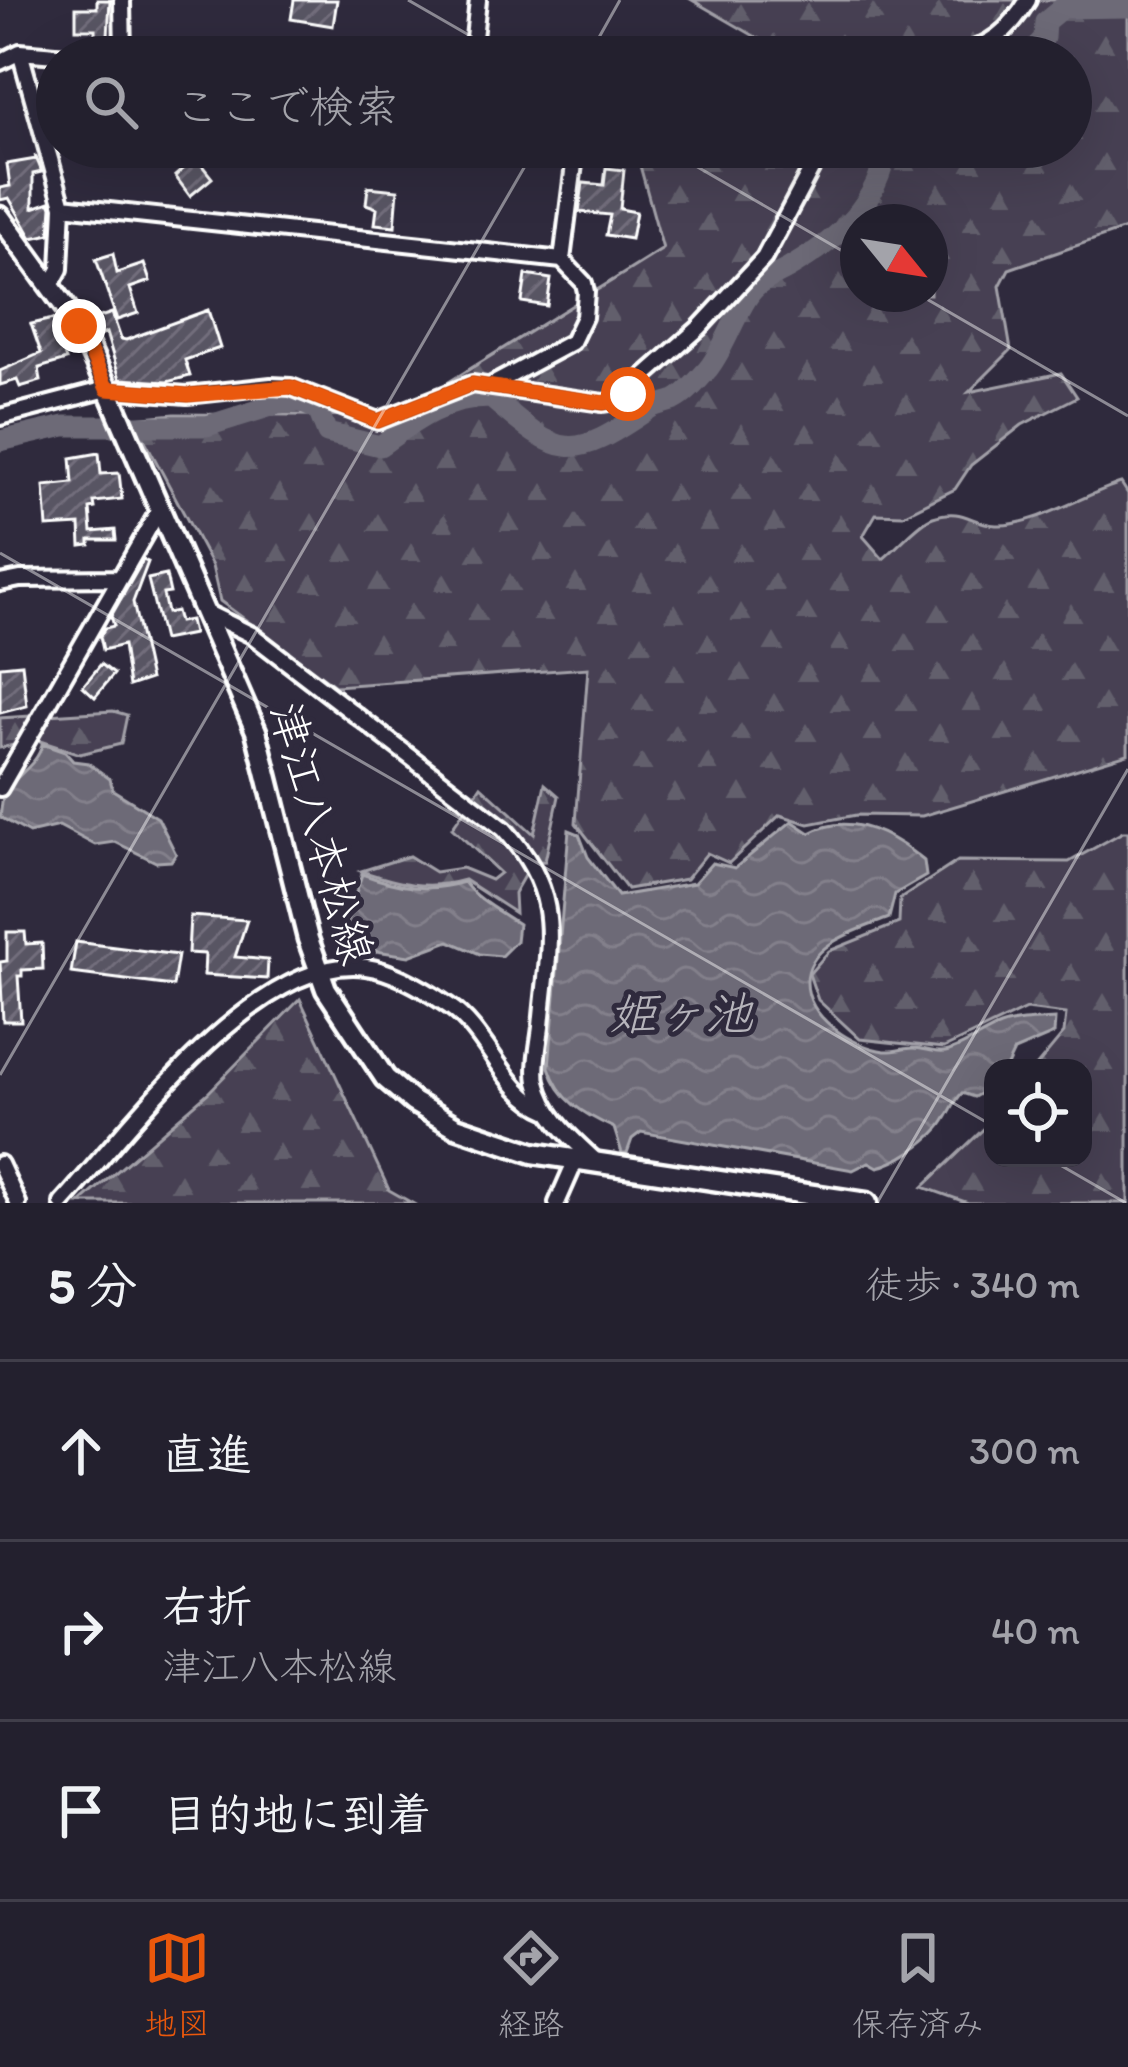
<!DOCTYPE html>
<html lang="ja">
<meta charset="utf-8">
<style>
:root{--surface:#23202e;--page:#2b2836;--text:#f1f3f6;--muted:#a3a3aa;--line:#403e4a;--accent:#ea580c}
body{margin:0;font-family:Itim,"Klee One",sans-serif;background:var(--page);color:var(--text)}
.controls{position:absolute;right:36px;bottom:36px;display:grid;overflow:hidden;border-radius:24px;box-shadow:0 12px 48px #0002}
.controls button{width:108px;height:108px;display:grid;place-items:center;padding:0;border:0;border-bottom:3px solid var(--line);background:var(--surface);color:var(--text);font:60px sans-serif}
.compass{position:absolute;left:840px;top:204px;width:108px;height:108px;border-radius:50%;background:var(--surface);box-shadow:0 12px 48px #0002;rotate:120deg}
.stop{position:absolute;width:36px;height:36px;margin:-27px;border:9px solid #ea580c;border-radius:50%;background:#fff}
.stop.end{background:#ea580c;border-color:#fff;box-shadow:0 3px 12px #0008}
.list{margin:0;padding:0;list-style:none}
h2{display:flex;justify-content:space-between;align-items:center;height:156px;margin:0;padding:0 48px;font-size:51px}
h2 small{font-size:39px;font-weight:400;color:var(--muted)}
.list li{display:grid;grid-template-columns:78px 1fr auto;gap:36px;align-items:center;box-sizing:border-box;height:180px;padding:0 48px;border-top:3px solid var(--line)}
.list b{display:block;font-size:45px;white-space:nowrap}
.list p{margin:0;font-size:39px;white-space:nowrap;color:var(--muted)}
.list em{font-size:39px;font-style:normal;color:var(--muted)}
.icon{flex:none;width:66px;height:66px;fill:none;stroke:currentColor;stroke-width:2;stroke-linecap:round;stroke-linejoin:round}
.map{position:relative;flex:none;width:1128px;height:1203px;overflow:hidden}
.search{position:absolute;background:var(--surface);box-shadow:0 12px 48px #0002;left:36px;right:36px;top:36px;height:132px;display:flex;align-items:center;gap:30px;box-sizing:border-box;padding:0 42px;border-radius:66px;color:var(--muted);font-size:45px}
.sheet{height:696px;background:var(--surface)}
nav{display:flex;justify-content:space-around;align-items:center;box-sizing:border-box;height:168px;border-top:3px solid var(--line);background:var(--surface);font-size:33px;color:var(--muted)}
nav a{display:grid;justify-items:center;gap:6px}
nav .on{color:var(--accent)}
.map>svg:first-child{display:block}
.forest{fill:url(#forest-firs);stroke:#a2a0a8;stroke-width:3;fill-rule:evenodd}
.water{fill:url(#water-waves);stroke:#a7a6ad;stroke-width:3}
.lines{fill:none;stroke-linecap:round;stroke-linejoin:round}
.river{stroke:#6d6a77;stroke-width:21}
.building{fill:url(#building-hatch);stroke:#fff;stroke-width:3}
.minor-casing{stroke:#fff;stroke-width:22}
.secondary-casing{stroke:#fff;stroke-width:27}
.minor{stroke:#2f2a3d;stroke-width:14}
.secondary{stroke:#2f2a3d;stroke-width:18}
.route{stroke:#ea580c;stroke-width:15}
.ticks{fill:none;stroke:#fff;stroke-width:3;stroke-opacity:0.45}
.labels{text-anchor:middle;stroke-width:10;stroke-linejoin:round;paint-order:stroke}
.street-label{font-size:45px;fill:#fff;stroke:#2f2a3d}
.water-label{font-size:48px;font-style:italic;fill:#b6b4bb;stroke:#2f2a3d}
</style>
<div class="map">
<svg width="1128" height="1203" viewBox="0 0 1128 1203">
<defs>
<pattern id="forest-firs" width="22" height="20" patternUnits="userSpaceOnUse" patternTransform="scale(3)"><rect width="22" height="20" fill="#464152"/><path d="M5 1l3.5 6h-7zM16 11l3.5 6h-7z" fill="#625e6c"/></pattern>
<pattern id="water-waves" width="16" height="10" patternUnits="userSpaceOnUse" patternTransform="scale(3)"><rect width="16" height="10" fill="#6d6a77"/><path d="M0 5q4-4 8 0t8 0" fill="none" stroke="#83808b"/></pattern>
<pattern id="building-hatch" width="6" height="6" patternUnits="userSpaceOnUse" patternTransform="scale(3)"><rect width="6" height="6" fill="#595564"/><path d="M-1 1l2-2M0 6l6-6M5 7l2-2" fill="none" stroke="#726e7b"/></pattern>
</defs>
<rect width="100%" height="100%" fill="#2f2a3d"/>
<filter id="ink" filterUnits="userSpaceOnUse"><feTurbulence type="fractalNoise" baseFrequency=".00833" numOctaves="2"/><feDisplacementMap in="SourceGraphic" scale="24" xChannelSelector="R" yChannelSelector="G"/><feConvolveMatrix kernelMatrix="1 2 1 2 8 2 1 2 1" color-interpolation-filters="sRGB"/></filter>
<g filter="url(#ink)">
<path class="forest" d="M 692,0 L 1128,0 L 1128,228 L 1009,269 L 1000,286 L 1011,350 L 969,392 L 1061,373 L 1077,397 L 1022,425 L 971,465 L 955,489 L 903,515 L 876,514 L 863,536 L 883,559 C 896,549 919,522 933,517 C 963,507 970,523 996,525 C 1033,527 1085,494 1121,483 L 1128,494 L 1128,754 L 922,816 L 856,815 L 809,824 L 780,815 L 729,863 L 707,853 L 686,879 L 627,889 L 576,823 L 588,668 L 335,686 L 220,601 L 212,566 L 133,418 L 175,414 L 394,416 L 663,249 L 639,162 L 616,150 L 620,147 L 1071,147 L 1071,57 L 780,57 L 782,52 ZM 858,222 L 930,222 L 930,294 L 858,294 Z
M 113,711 L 127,715 L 121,744 L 80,754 L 37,740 L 0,748 L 0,718 Z
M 545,784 L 559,796 L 545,861 L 532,862 L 514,893 L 515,913 L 464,880 C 426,891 398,883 361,871 L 409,856 L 435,872 L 462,868 L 491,880 L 500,873 L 452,828 L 481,786 L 534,834 Z
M 1123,832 L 1128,832 L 1128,1203 L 968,1203 L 923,1187 L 993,1120 L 993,1158 L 1083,1158 L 1083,1068 L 1035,1068 L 1064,1033 L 1066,1014 L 1026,1009 L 944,1048 L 860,1039 L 818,1000 L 809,974 L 829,951 L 899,923 L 900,899 L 958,861 L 1069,862 Z
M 300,999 L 389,1190 L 412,1203 L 80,1203 L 208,1093 Z"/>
<path class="water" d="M 42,744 L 65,752 L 73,761 L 88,763 L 110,779 L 113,790 L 158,818 L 176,854 L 171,861 L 156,862 L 115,842 L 95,845 L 59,826 L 29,833 L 0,817 C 2,807 1,795 9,786 C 20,773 39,762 42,744 Z
M 792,821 L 810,833 C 850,811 892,834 924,861 L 926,876 L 895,894 L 889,918 C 859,930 807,943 807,982 C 807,1018 853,1047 885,1051 C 895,1052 904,1048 913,1048 C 925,1048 938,1055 949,1051 C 967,1045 983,1033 1000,1026 C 1017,1020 1037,1020 1055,1019 L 1054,1034 L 1014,1051 L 1006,1068 L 993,1068 L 993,1086 L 974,1097 L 962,1093 C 952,1104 948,1118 939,1128 C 926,1143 897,1163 878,1167 L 869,1162 L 853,1170 L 641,1132 L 632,1139 L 627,1153 L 622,1153 L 614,1128 C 583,1114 559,1100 549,1067 L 569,830 L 579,834 L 588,857 L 618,896 L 694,883 L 712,863 L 735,868 Z
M 362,874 C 397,887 428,893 464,882 C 476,900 501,912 518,924 L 516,941 L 501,956 L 480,954 L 449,941 L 409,956 L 376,951 L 337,952 Z"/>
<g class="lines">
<path class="river" d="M 1027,57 L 1044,38 L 1045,22 L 1062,8 L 1128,7
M 0,441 L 65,426 L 207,426 L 278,404 L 301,402 L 318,410 L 327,433 L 380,446 C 416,420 445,398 491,398 C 562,459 571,462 649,409 C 658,403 665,404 675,400 C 686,395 700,378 708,369 C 726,347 738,305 754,289 C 764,279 782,273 794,265 C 840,238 878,203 887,147"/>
</g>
<path class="building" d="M 97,0 L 110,0 L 108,36 L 95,36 L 95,29 L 76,29 L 76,8 L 97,8 Z
M 294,0 L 337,0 L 333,26 L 291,19 Z
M 35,155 L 42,172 L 33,174 L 33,208 L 50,202 L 52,207 L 50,234 L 32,238 L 9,198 L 0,200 L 0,188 L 10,186 L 7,164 L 36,159 Z
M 196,158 L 212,178 L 190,196 L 175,176 Z
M 606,168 L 624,170 L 620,209 L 636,212 L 631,239 L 606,235 L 610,215 L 579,212 L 583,183 L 604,185 Z
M 368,187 L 398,190 L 395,226 L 375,224 L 377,208 L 366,204 Z
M 113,254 L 117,273 L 144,264 L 150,281 L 130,288 L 138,313 L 117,320 L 96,259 Z
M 526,275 L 551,279 L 547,306 L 522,302 Z
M 208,310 L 220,348 L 185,360 L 190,376 L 167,382 L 120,379 L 106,333 L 102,335 L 97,318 L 112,313 L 121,339 L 126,340 Z
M 53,319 L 66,360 L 39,368 L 41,381 L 20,387 L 17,380 L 0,385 L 0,371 L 41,353 L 31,324 Z
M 99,453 L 101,474 L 119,473 L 122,499 L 94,502 L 95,508 L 90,509 L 92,532 L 115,530 L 116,540 L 90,540 L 90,545 L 81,546 L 80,525 L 47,527 L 44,486 L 73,483 L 71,458 Z
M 143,560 L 148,562 L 133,602 L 150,679 L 129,686 L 123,645 L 103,650 L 100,636 L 105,628 L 114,626 L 111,616 Z
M 166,575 L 170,593 L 163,594 L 167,613 L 176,611 L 179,622 L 190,620 L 193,634 L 163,640 L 148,579 Z
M 22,664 L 27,706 L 0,713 L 0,666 Z
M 101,664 L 114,674 L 95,697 L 83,686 Z
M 190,916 L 247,920 L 235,957 L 268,960 L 267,979 L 204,975 L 205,954 L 188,953 Z
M 7,932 L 25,932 L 26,944 L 42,943 L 43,969 L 22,970 L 22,976 L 18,976 L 21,1021 L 3,1021 L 0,962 L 7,961 Z
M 76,942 L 178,955 L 173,986 L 71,973 Z"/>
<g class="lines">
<g class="minor-casing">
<path id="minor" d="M 122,0 L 123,57
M 20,52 L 63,206 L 60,269 L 50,287
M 472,57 L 478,0
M 956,57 C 992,43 1008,33 1028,0
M 0,62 L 20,52 L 80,57
M 63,206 L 562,260 L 584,283 L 586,292 L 584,317 L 572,342 L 492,385
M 562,260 L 575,156 L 572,147
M 0,417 L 107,389 L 187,395 L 271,386 L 291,387 L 378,421 L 472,384 L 603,403 L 616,401 L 699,328 L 764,258 L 823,147
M 0,583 L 20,579 L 117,578
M 205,612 L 252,635 L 504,829 C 566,897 548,942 541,1027 C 539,1044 534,1066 537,1082 C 545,1117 572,1139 597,1162
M 0,788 L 159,510
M 0,1164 L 18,1203
M 62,1203 C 128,1131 258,952 366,967 C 394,971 426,990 449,1006 C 489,1033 504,1094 549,1111
M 557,1203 L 575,1162"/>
</g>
<g class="secondary-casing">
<path id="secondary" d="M 0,217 L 79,326 L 112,399 L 256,731 L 308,939 L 326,989 L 385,1078 L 413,1102 L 456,1127 L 533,1153 L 867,1203"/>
</g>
<use href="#minor" class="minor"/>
<use href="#secondary" class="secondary"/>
</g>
</g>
<g class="lines" filter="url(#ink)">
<path class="route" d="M 79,326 L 107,389 L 188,395 L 291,387 L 378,421 L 472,384 L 604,403 L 628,394"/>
</g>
<path class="ticks" d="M 408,0 L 507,57M 588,57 L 620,0M 663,147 L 858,260M 918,294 L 1128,416M 0,553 L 993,1126M 0,1075 L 536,147M 1048,1158 L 1126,1203M 877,1203 L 1128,769"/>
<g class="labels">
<g class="street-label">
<text transform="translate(322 833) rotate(74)" y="16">津江八本松線</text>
</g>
<g class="water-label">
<text x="681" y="1030">姫ヶ池</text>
</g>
</g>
</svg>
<div class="controls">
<button><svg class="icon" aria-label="locate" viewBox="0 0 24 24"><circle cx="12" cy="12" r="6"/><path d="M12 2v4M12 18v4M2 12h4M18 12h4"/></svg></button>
</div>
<svg class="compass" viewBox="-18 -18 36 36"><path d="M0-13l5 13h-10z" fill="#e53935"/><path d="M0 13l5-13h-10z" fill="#a3a3aa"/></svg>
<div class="stop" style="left:628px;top:394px"></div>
<div class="stop end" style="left:79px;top:326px"></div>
<div class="search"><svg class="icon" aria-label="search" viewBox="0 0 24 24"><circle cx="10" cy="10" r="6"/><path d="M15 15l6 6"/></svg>ここで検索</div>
</div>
<section class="sheet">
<h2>5 分<small>徒歩 · 340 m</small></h2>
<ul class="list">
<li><svg class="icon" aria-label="ahead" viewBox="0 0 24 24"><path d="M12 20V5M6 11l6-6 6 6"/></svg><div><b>直進</b></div><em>300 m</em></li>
<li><svg class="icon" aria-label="right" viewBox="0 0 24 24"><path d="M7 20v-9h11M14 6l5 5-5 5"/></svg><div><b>右折</b><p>津江八本松線</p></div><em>40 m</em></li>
<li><svg class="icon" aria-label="arrive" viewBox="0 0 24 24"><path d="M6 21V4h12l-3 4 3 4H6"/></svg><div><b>目的地に到着</b></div></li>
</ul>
</section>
<nav>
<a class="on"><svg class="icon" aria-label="map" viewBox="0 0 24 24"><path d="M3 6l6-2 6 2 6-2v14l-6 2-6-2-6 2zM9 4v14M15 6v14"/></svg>地図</a>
<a><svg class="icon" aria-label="directions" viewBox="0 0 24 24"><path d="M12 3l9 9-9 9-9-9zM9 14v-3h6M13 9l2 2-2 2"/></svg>経路</a>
<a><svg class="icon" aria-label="saved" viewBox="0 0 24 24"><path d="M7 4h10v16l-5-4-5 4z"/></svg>保存済み</a>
</nav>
